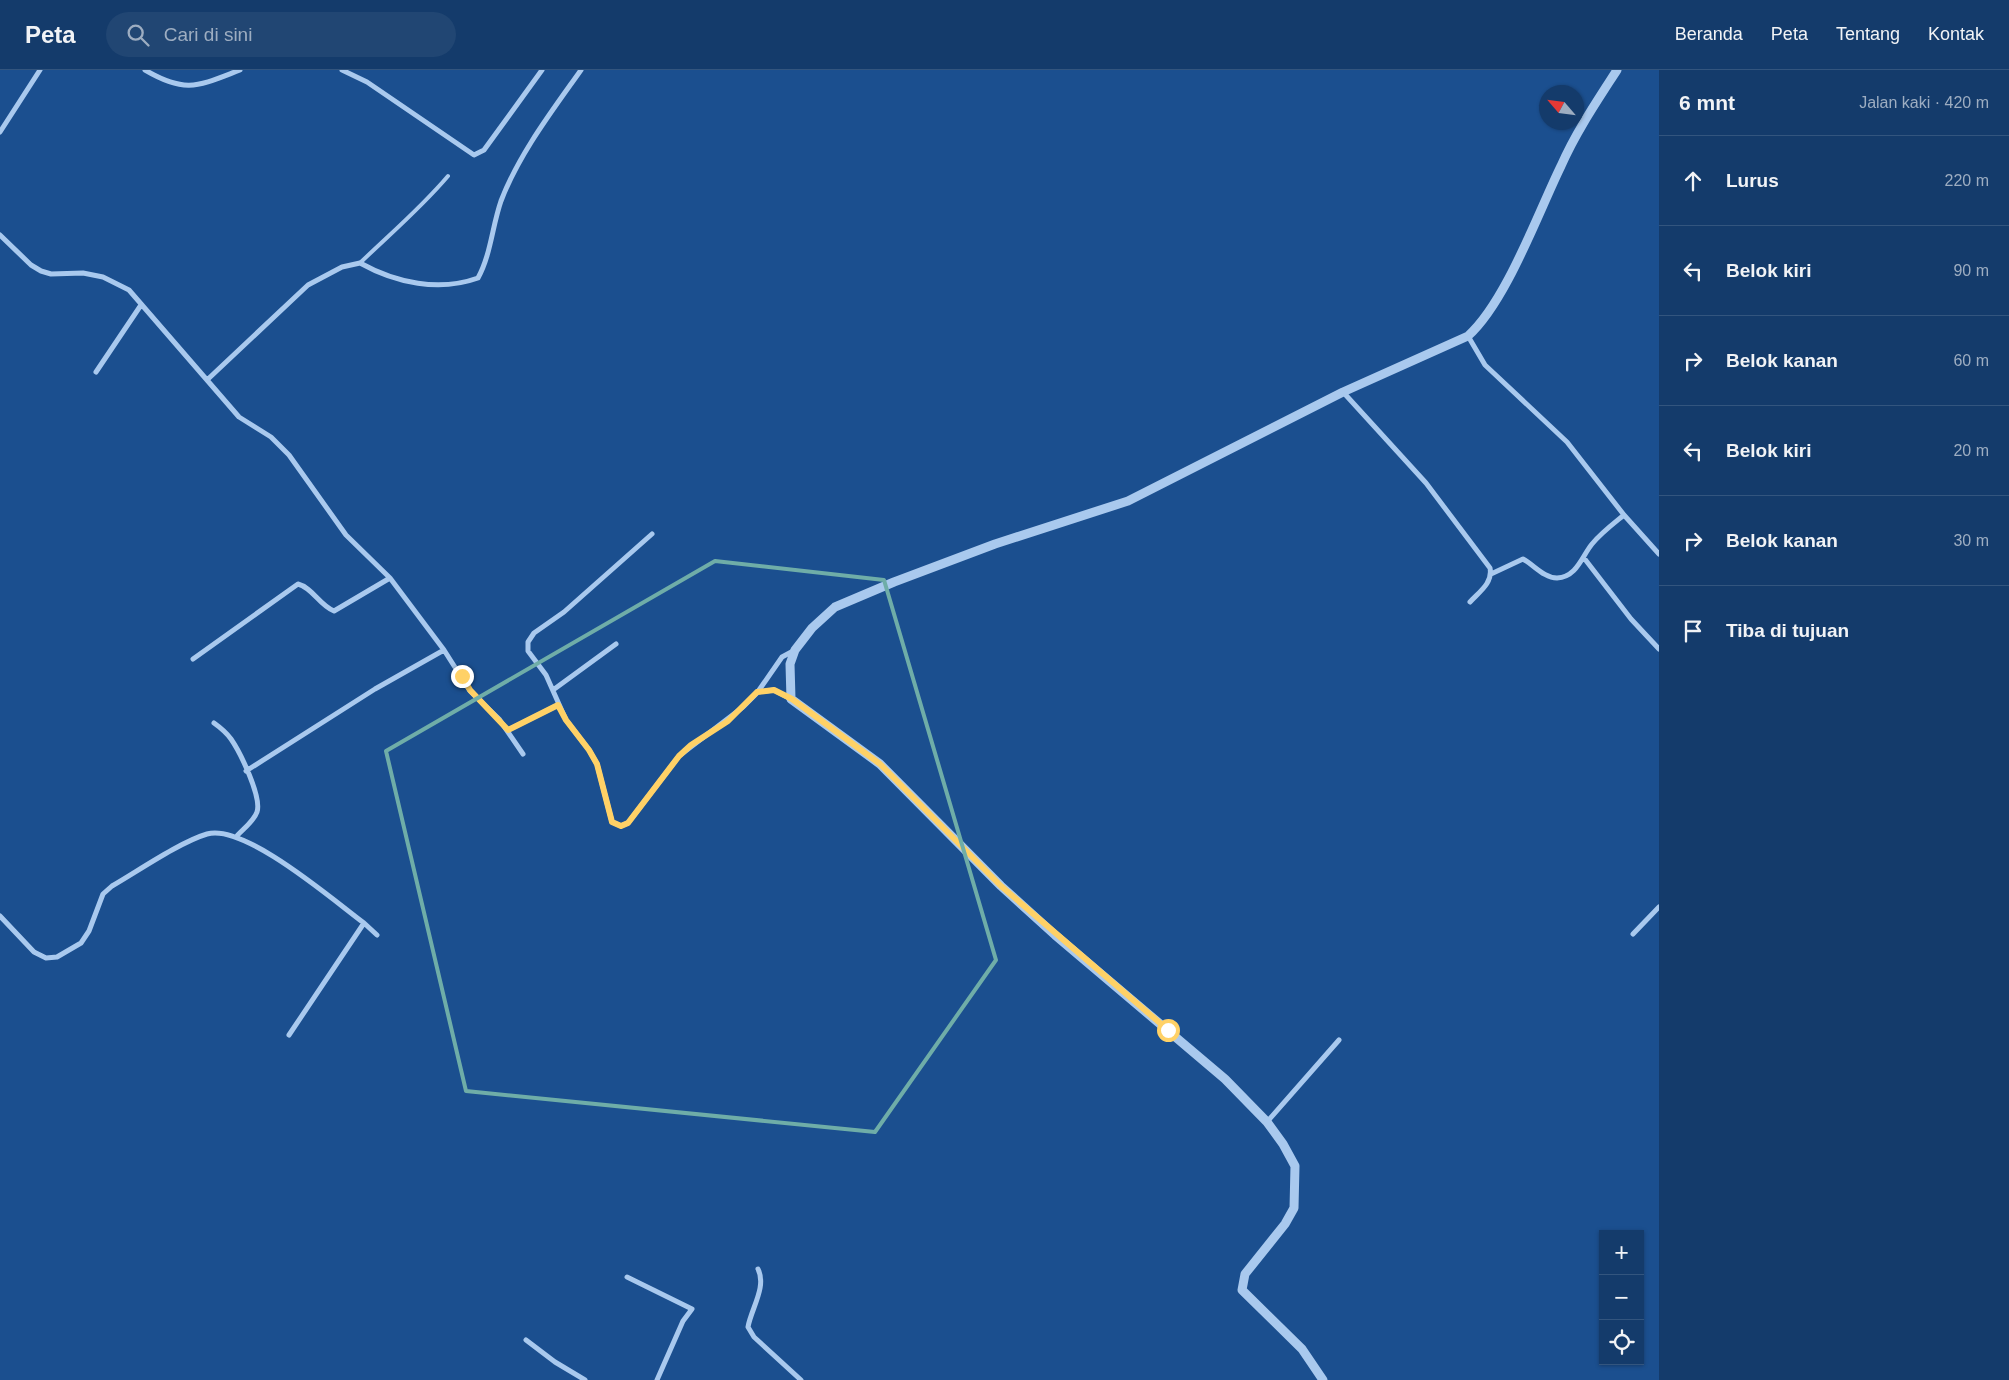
<!DOCTYPE html>
<html lang="id">
<meta charset="utf-8">
<style>
:root{--surface:#143b6b;--page:#214673;--text:#f1f3f6;--muted:#9dadc1;--line:#33557e}
body{margin:0;font-family:Arial,sans-serif;background:var(--page);color:var(--text)}
.controls{position:absolute;right:15px;bottom:15px;display:grid;overflow:hidden;border-radius:0px;box-shadow:0 1px 4px #0004}
.controls button{width:45px;height:45px;display:grid;place-items:center;padding:0;border:0;border-bottom:1px solid var(--line);background:var(--surface);color:var(--text);font:25px sans-serif}
.compass{position:absolute;left:1539px;top:15px;width:45px;height:45px;border-radius:50%;background:var(--surface);box-shadow:0 1px 4px #0004;rotate:298deg}
.stop{position:absolute;width:15px;height:15px;margin:-11px;border:4px solid #ffd166;border-radius:50%;background:#fff}
.stop.end{background:#ffd166;border-color:#fff;box-shadow:0 1px 5px #0008}
.list{margin:0;padding:0;list-style:none}
h2{display:flex;justify-content:space-between;align-items:center;height:65px;margin:0;padding:0 20px;font-size:21px}
h2 small{font-size:16px;font-weight:400;color:var(--muted)}
.list li{display:grid;grid-template-columns:32px 1fr auto;gap:15px;align-items:center;box-sizing:border-box;height:90px;padding:0 20px;border-top:1px solid var(--line)}
.list b{display:block;font-size:19px;white-space:nowrap}
.list em{font-size:16px;font-style:normal;color:var(--muted)}
.icon{flex:none;width:28px;height:28px;fill:none;stroke:currentColor;stroke-width:2;stroke-linecap:round;stroke-linejoin:round}
.map{position:relative;flex:none;width:1659px;height:1310px;overflow:hidden}
header{display:flex;align-items:center;gap:30px;box-sizing:border-box;height:70px;padding:0 25px;background:var(--surface);border-bottom:1px solid var(--line)}
header strong{font-size:24px}
nav{display:flex;gap:28px;margin-inline-start:auto;font-size:18px}
.search{width:350px;height:45px;background:var(--page);display:flex;align-items:center;gap:12px;box-sizing:border-box;padding:0 18px;border-radius:28px;color:var(--muted);font-size:19px}
main{display:flex}
aside{flex:1;background:var(--surface)}
.map>svg:first-child{display:block}
.lines{fill:none;stroke-linecap:round;stroke-linejoin:round}
.service{stroke:#a9c9ee;stroke-width:4}
.minor{stroke:#a9c9ee;stroke-width:5}
.tertiary{stroke:#a9c9ee;stroke-width:9}
.route{stroke:#ffd166;stroke-width:6}
.marked{fill:none;stroke:#6fada8;stroke-width:4;stroke-linejoin:round}
</style>
<header>
<strong>Peta</strong>
<div class="search"><svg class="icon" aria-label="search" viewBox="0 0 24 24"><circle cx="10" cy="10" r="6"/><path d="M15 15l6 6"/></svg>Cari di sini</div>
<nav><a>Beranda</a><a>Peta</a><a>Tentang</a><a>Kontak</a></nav>
</header>
<main>
<div class="map">
<svg width="1659" height="1310" viewBox="0 0 1659 1310">
<rect width="100%" height="100%" fill="#1b4f8f"/>
<g class="lines">
<path class="service" d="M 360,193 C 390,164 421,138 448,106"/>
<path class="minor" d="M 145,0 C 186,24 198,16 240,0
M 342,0 L 367,12 L 474,85 L 484,80 L 542,0
M 0,62 L 40,0
M 0,165 L 31,195 L 41,201 L 51,204 L 83,203 L 103,207 L 129,220 L 239,347 L 271,367 L 289,385 L 346,465 L 390,508 L 444,580 L 470,621 L 499,649 L 523,684
M 1468,266 L 1485,295 L 1567,372 L 1624,445 L 1659,484
M 96,302 L 141,235
M 207,310 L 308,215 L 342,197 L 360,193 C 396,213 439,222 478,208 C 491,184 492,157 501,131 C 519,84 552,41 581,0
M 1343,322 L 1426,413 L 1490,498 C 1493,513 1479,522 1470,532
M 652,464 L 564,542 L 534,563 L 528,572 L 528,581 L 546,605 L 566,650 L 589,680 L 597,694 L 612,752 L 621,756 L 628,753 L 679,686 L 743,637 L 757,623 L 782,587 L 795,580
M 1584,488 L 1631,549 L 1659,579
M 1491,504 L 1523,489 C 1534,495 1544,508 1557,508 C 1577,507 1582,486 1592,474 C 1601,463 1613,454 1624,445
M 193,589 L 298,514 C 313,518 319,535 334,541 L 390,508
M 553,620 L 616,574
M 757,622 L 774,620 L 791,629
M 214,653 C 221,658 226,662 231,669 C 240,682 262,727 257,742 C 254,751 243,759 237,766
M 508,660 L 558,635
M 246,701 L 375,619 L 444,580
M 0,846 L 34,882 L 46,888 L 57,887 L 81,873 L 89,861 L 103,824 L 112,816 C 138,801 180,772 207,764 C 244,753 333,830 364,853 L 377,865
M 1633,864 L 1659,837
M 289,965 L 364,853
M 1267,1052 L 1339,970
M 758,1199 C 767,1217 751,1239 748,1257 L 754,1267 L 801,1310
M 627,1207 L 692,1239 L 683,1251 L 657,1310
M 526,1270 L 555,1292 L 585,1310"/>
<path class="tertiary" d="M 1323,1310 L 1302,1279 L 1242,1220 L 1245,1204 L 1285,1154 L 1294,1138 L 1295,1096 L 1283,1074 L 1267,1052 L 1225,1009 L 1055,865 L 1001,816 L 880,694 L 791,629 L 790,594 L 795,580 L 812,558 L 835,537 L 894,512 L 995,474 L 1128,431 L 1343,322 L 1468,266 C 1506,232 1538,143 1561,96 C 1576,62 1597,31 1617,0"/>
</g>
<g class="lines">
<path class="route" d="M 462,606 L 470,620 L 508,660 L 558,635 L 566,650 L 589,680 L 597,694 L 612,752 L 621,756 L 628,753 L 679,686 L 691,675 L 728,651 L 757,622 L 774,620 L 792,629 L 880,694 L 1001,816 L 1168,960"/>
</g>
<path class="marked" d="M 715,491 L 884,510 L 996,890 L 875,1062 L 466,1021 L 386,681 Z"/>
</svg>
<div class="controls">
<button>+</button>
<button>−</button>
<button><svg class="icon" aria-label="locate" viewBox="0 0 24 24"><circle cx="12" cy="12" r="6"/><path d="M12 2v4M12 18v4M2 12h4M18 12h4"/></svg></button>
</div>
<svg class="compass" viewBox="-18 -18 36 36"><path d="M0-13l5 13h-10z" fill="#e53935"/><path d="M0 13l5-13h-10z" fill="#9dadc1"/></svg>
<div class="stop" style="left:1168px;top:960px"></div>
<div class="stop end" style="left:462px;top:606px"></div>
</div>
<aside>
<h2>6 mnt<small>Jalan kaki · 420 m</small></h2>
<ul class="list">
<li><svg class="icon" aria-label="ahead" viewBox="0 0 24 24"><path d="M12 20V5M6 11l6-6 6 6"/></svg><div><b>Lurus</b></div><em>220 m</em></li>
<li><svg class="icon" aria-label="left" viewBox="0 0 24 24"><path d="M17 20v-9H6M10 6l-5 5 5 5"/></svg><div><b>Belok kiri</b></div><em>90 m</em></li>
<li><svg class="icon" aria-label="right" viewBox="0 0 24 24"><path d="M7 20v-9h11M14 6l5 5-5 5"/></svg><div><b>Belok kanan</b></div><em>60 m</em></li>
<li><svg class="icon" aria-label="left" viewBox="0 0 24 24"><path d="M17 20v-9H6M10 6l-5 5 5 5"/></svg><div><b>Belok kiri</b></div><em>20 m</em></li>
<li><svg class="icon" aria-label="right" viewBox="0 0 24 24"><path d="M7 20v-9h11M14 6l5 5-5 5"/></svg><div><b>Belok kanan</b></div><em>30 m</em></li>
<li><svg class="icon" aria-label="arrive" viewBox="0 0 24 24"><path d="M6 21V4h12l-3 4 3 4H6"/></svg><div><b>Tiba di tujuan</b></div></li>
</ul>
</aside>
</main>
